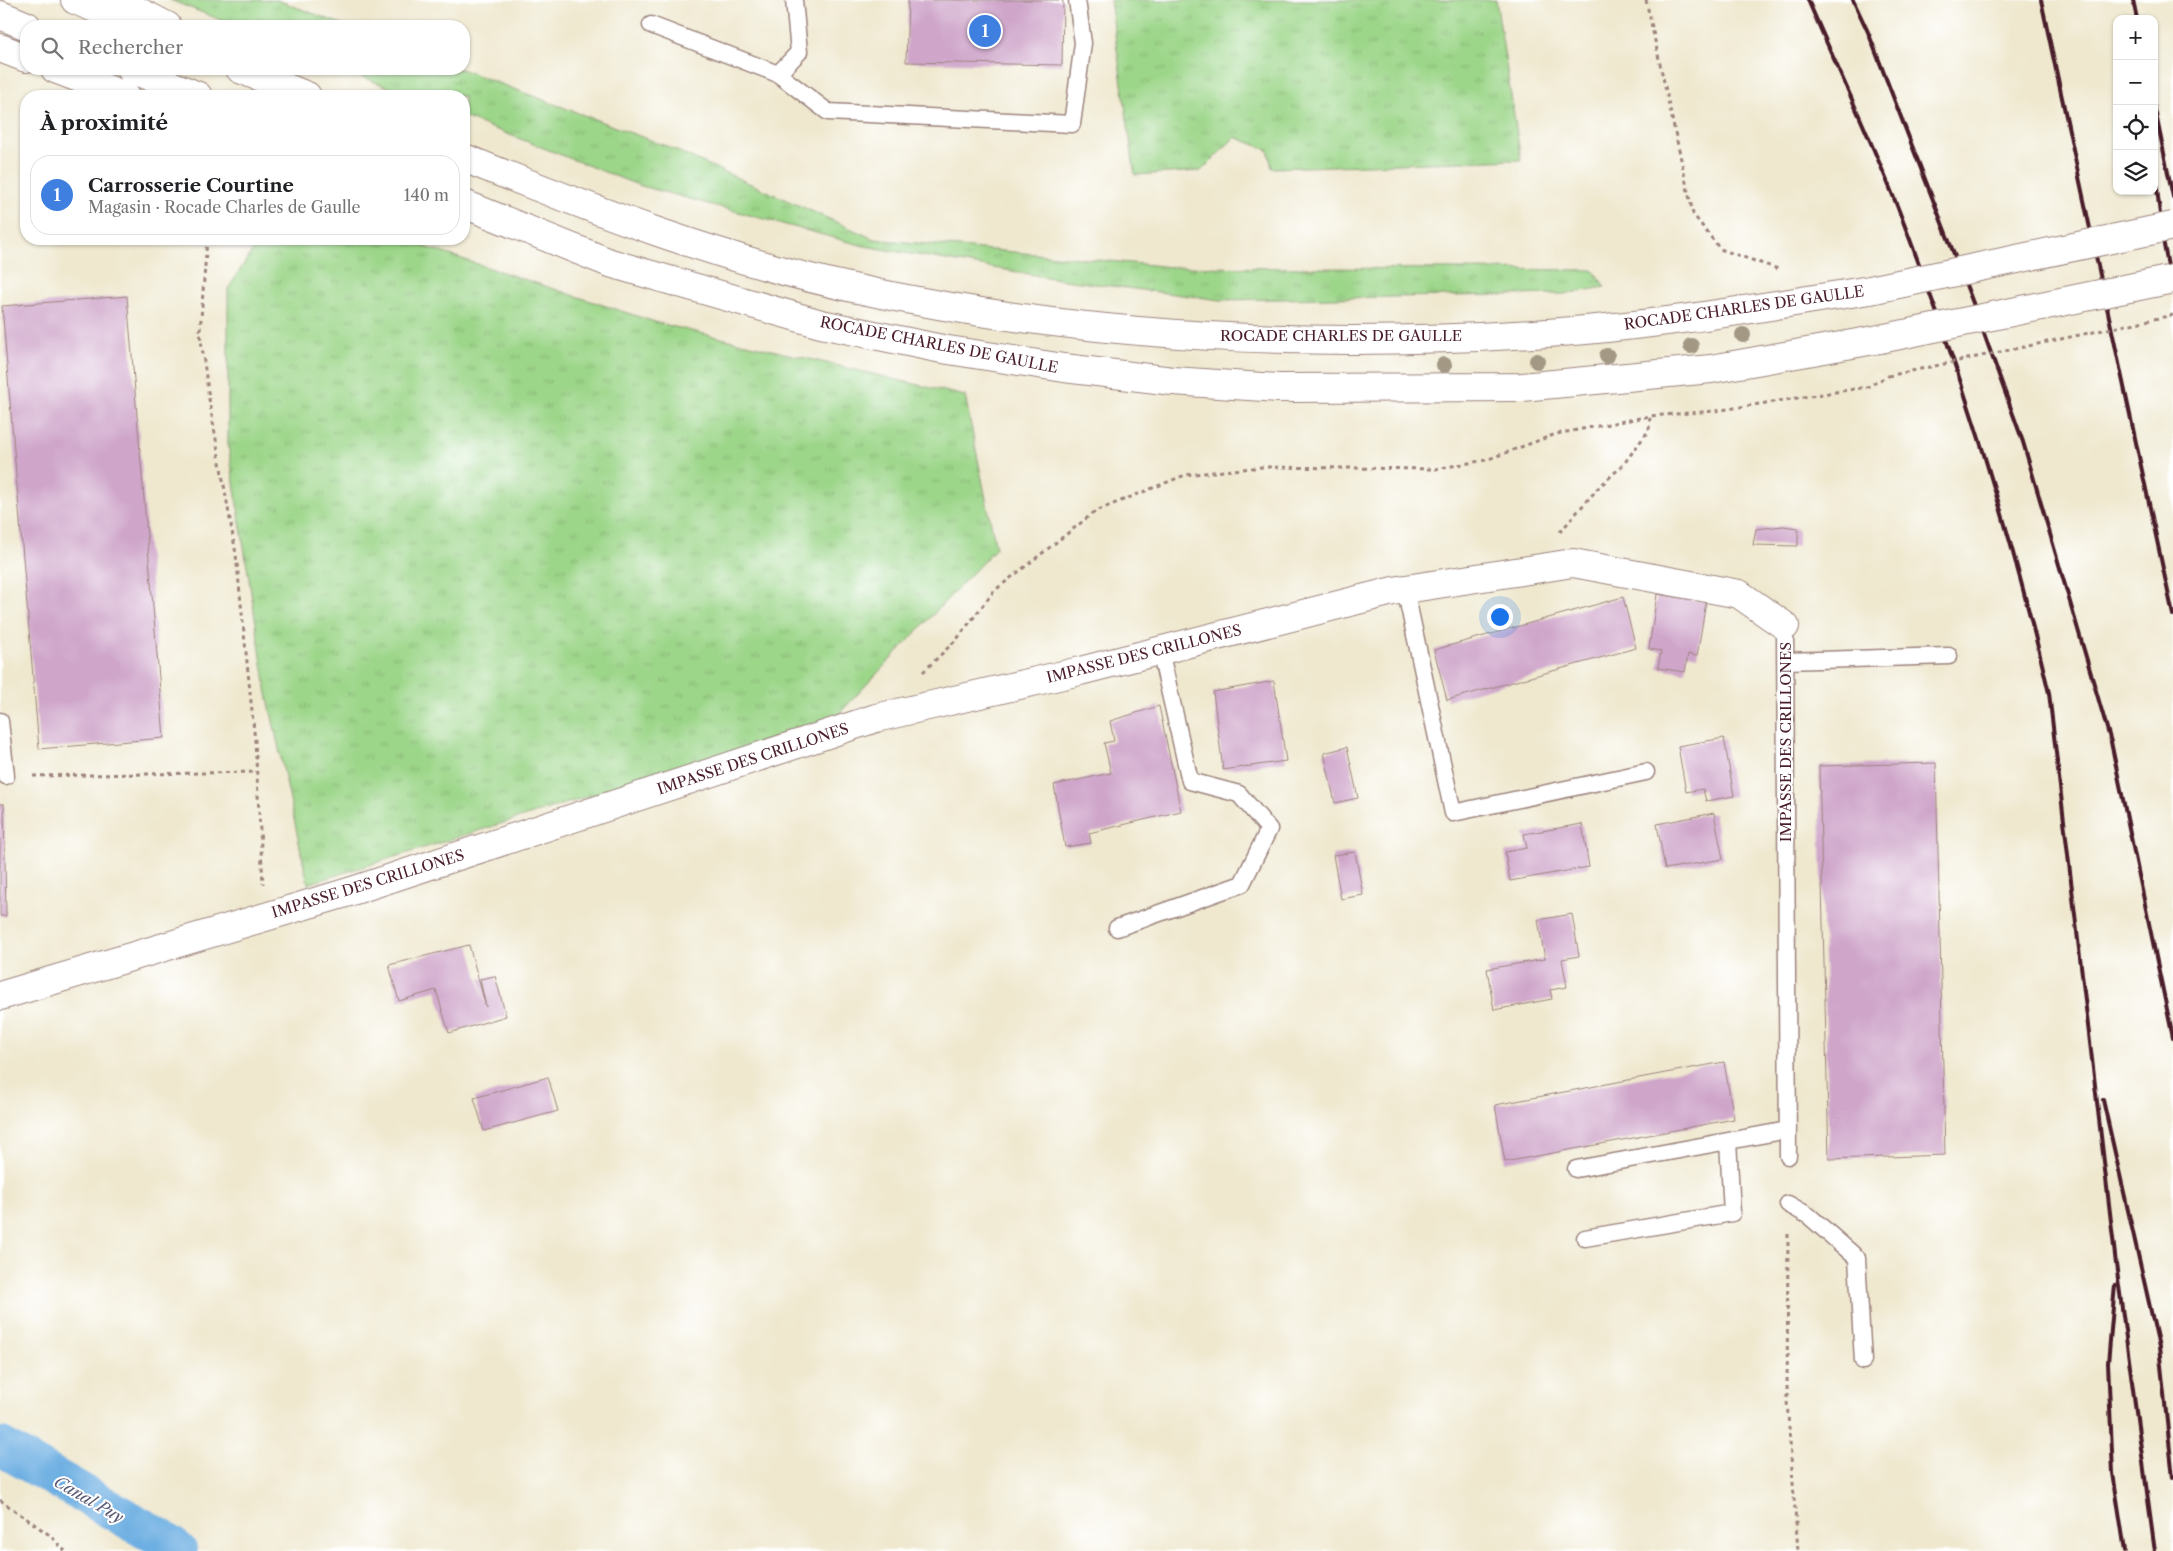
<!DOCTYPE html>
<html lang="fr">
<meta charset="utf-8">
<style>
:root{--surface:#fff;--page:#f2f2f2;--text:#202124;--muted:#757577;--line:#e0e0e0;--accent:#1f6fb2}
body{margin:0;font-family:"Libre Caslon Text",serif;background:var(--page);color:var(--text)}
.controls{position:absolute;right:15px;top:15px;display:grid;overflow:hidden;border-radius:10px;box-shadow:0 1px 4px #0004}
.controls button{width:45px;height:45px;display:grid;place-items:center;padding:0;border:0;border-bottom:1px solid var(--line);background:var(--surface);color:var(--text);font:25px sans-serif}
.you{position:absolute;left:1499px;top:616px;width:18px;height:18px;margin:-12px;border:4px solid #fff;border-radius:50%;background:#1a73e8;box-shadow:0 0 0 8px #1a73e833}
.badge{display:grid;place-items:center;width:32px;height:32px;border-radius:50%;background:var(--accent);color:#fff;font-size:16px;font-weight:700}
.pin{position:absolute;translate:-50% -50%;border:2px solid #fff;box-shadow:0 1px 5px #0006}
.list{margin:0;padding:0;list-style:none}
h2{display:flex;justify-content:space-between;align-items:center;height:65px;margin:0;padding:0 20px;font-size:21px}
h2 small{font-size:16px;font-weight:400;color:var(--muted)}
.list li{display:grid;grid-template-columns:32px 1fr auto;gap:15px;align-items:center;box-sizing:border-box;height:80px;margin:0 10px 10px;padding:0 10px;border:1px solid var(--line);border-radius:20px}
.list b{display:block;font-size:19px;white-space:nowrap}
.list p{margin:0;font-size:16px;white-space:nowrap;color:var(--muted)}
.list em{font-size:16px;font-style:normal;color:var(--muted)}
.icon{flex:none;width:28px;height:28px;fill:none;stroke:currentColor;stroke-width:2;stroke-linecap:round;stroke-linejoin:round}
.map{position:relative;flex:none;width:2173px;height:1551px;overflow:hidden}
.search{position:absolute;background:var(--surface);box-shadow:0 1px 4px #0004;left:20px;top:20px;width:450px;height:55px;display:flex;align-items:center;gap:12px;box-sizing:border-box;padding:0 18px;border-radius:20px;color:var(--muted);font-size:19px}
.panel{position:absolute;background:var(--surface);box-shadow:0 1px 4px #0004;left:20px;top:90px;width:450px;height:155px;border-radius:20px}
.map>svg:first-child{display:block}
.grass{fill:url(#grass-tufts);stroke:#737a5a}
.lines{fill:none;stroke-linecap:round;stroke-linejoin:round}
.canal{stroke:#6dafe2;stroke-width:39}
.building{fill:#cfa6ca}
.service-casing{stroke:#9c847d;stroke-width:19}
.minor-casing{stroke:#9c847d;stroke-width:30}
.primary-casing{stroke:#9c847d;stroke-width:30}
.path{stroke:#9c847d;stroke-width:3;stroke-dasharray:4 4;stroke-linecap:butt}
.service{stroke:#fff;stroke-width:16}
.minor{stroke:#fff;stroke-width:28}
.primary{stroke:#fff;stroke-width:28}
.rail{stroke:#4a1f2b;stroke-width:4}
.primary-bridge-casing{stroke:#9c847d;stroke-width:30;stroke-linecap:butt}
.path-bridge{stroke:#9c847d;stroke-width:3;stroke-dasharray:4 4;stroke-linecap:butt}
.primary-bridge{stroke:#fff;stroke-width:28}
.tree{fill:#a29884}
.labels{text-anchor:middle;stroke-width:4;stroke-linejoin:round;paint-order:stroke}
.street-label{font-size:15px;fill:#4a1f2b;stroke:#fff}
.water-label{font-size:16px;font-style:italic;fill:#585974;stroke:#fff}
</style>
<div class="map">
<svg width="2173" height="1551" viewBox="0 0 2173 1551">
<defs>
<pattern id="grass-tufts" width="24" height="20" patternUnits="userSpaceOnUse" patternTransform="scale(1.25)"><rect width="24" height="20" fill="#9cd689"/><path d="M3 7l-1-3M5 7V3M7 7l1-3M15 17l-1-3M17 17v-4M19 17l1-3" fill="none" stroke="#88b776"/></pattern>
</defs>
<rect width="100%" height="100%" fill="#fff"/>
<filter id="ink" filterUnits="userSpaceOnUse"><feTurbulence type="fractalNoise" baseFrequency=".02" numOctaves="2"/><feDisplacementMap in="SourceGraphic" scale="10" xChannelSelector="R" yChannelSelector="G"/><feConvolveMatrix kernelMatrix="1 2 1 2 8 2 1 2 1" color-interpolation-filters="sRGB"/></filter>
<filter id="wash" filterUnits="userSpaceOnUse"><feTurbulence type="fractalNoise" baseFrequency=".0096" numOctaves="4" result="noise"/><feDisplacementMap in="SourceGraphic" scale="20" xChannelSelector="R" yChannelSelector="G"/><feGaussianBlur stdDeviation="1.12" result="paint"/><feColorMatrix in="noise" values="0 0 0 0 0 0 0 0 0 0 0 0 0 0 0 0 0 1.4 0 .05"/><feComposite in="paint" operator="in"/></filter>
<g filter="url(#wash)">
<rect width="100%" height="100%" fill="#efe8cf"/>
<path class="grass" d="M 170,0 L 277,0 L 347,26 L 236,26 Z
M 1110,0 L 1496,0 L 1521,160 L 1272,168 L 1268,150 L 1235,137 L 1201,171 L 1135,175 Z
M 342,69 L 461,69 L 666,146 L 874,239 L 1173,267 L 1593,270 L 1605,287 L 1564,294 L 1221,300 L 1064,280 L 864,246 L 638,185 L 464,117 L 464,96 L 411,96 Z
M 260,239 L 401,239 L 658,323 L 965,396 L 996,548 L 833,720 L 308,884 L 266,689 L 228,444 L 228,289 Z"/>
<g class="lines">
<path class="canal" d="M 0,1446 L 162,1539 L 178,1551"/>
</g>
<g id="blocks">
<path class="building" d="M 908,0 L 1063,0 L 1062,65 L 906,62 Z
M 127,296 L 164,738 L 39,749 L 2,306 Z
M 1783,526 L 1798,528 L 1798,546 L 1753,545 L 1756,529 Z
M 1657,594 L 1706,602 L 1697,656 L 1688,654 L 1685,672 L 1658,668 L 1661,651 L 1649,649 Z
M 1623,597 L 1636,648 L 1447,700 L 1434,650 Z
M 1274,681 L 1286,761 L 1223,770 L 1213,692 Z
M 1159,706 L 1181,811 L 1089,833 L 1091,843 L 1065,847 L 1054,785 L 1111,773 L 1104,743 L 1114,741 L 1110,721 Z
M 1724,738 L 1734,796 L 1706,801 L 1703,789 L 1686,792 L 1678,746 Z
M 1347,747 L 1358,798 L 1335,803 L 1324,753 Z
M 1936,763 L 1945,1155 L 1829,1159 L 1819,766 Z
M 0,804 L 4,804 L 6,916 L 0,916 Z
M 1714,813 L 1723,859 L 1665,869 L 1657,824 Z
M 1582,824 L 1589,867 L 1510,881 L 1505,852 L 1527,848 L 1524,834 Z
M 1355,852 L 1363,895 L 1341,899 L 1333,855 Z
M 1572,914 L 1579,956 L 1562,959 L 1567,987 L 1550,990 L 1552,999 L 1494,1010 L 1487,969 L 1545,959 L 1538,920 Z
M 469,945 L 486,1007 L 480,979 L 495,976 L 506,1016 L 449,1033 L 436,990 L 399,1001 L 389,965 Z
M 1724,1062 L 1734,1119 L 1505,1162 L 1495,1105 Z
M 548,1077 L 558,1111 L 484,1131 L 474,1098 Z"/>
</g>
</g>
<g filter="url(#ink)">
<use href="#blocks" fill-opacity="0" stroke="#9c847d" stroke-width="1"/>
<g class="lines">
<g class="service-casing">
<path id="service" d="M 651,25 L 778,74 L 828,112 L 1072,124 L 1083,43 L 1077,0
M 778,74 L 799,52 L 794,0
M 1405,588 L 1453,813 L 1646,772
M 1785,626 L 1788,1156
M 1786,661 L 1949,656
M 0,721 L 6,776
M 1117,928 L 1242,884 L 1269,829 L 1239,794 L 1190,781 L 1160,650
M 1576,1169 L 1788,1130
M 1788,1204 L 1809,1216 L 1857,1258 L 1863,1361
M 1585,1238 L 1732,1213 L 1728,1141"/>
</g>
<g class="minor-casing">
<path id="minor" d="M 0,996 L 349,892 L 876,718 L 1080,671 L 1393,591 L 1573,563 L 1739,594 L 1785,626"/>
</g>
<g class="primary-casing">
<path id="primary" d="M 75,0 L 138,26
M 124,4 L 167,26
M 0,15 L 27,26
M 0,48 L 26,58
M 55,69 L 126,96
M 131,69 L 198,96
M 240,69 L 307,96
M 464,158 C 591,209 719,259 853,288 C 1080,338 1316,349 1548,333 C 1656,326 1763,307 1870,290
M 464,204 L 610,263 L 821,324 L 942,349 L 1064,368 L 1173,381 L 1279,388 L 1522,387 L 1711,369 L 1880,339"/>
</g>
<path class="path" d="M 1646,0 L 1693,214 L 1720,249 L 1778,269
M 207,239 L 200,332 L 209,399 L 236,554 L 255,741 L 263,884
M 1560,532 L 1598,488 L 1623,465 L 1649,430 L 1650,416
M 923,672 L 957,639 L 994,591 L 1096,511 L 1185,475 L 1262,467 L 1435,469 L 1486,460 L 1556,434 L 1650,416 L 1715,411 L 1867,387 L 1888,376
M 33,776 L 257,772
M 1788,1234 L 1787,1401 L 1798,1551
M 0,1500 L 51,1536 L 65,1551"/>
<use href="#service" class="service"/>
<use href="#minor" class="minor"/>
<use href="#primary" class="primary"/>
<path class="rail" d="M 1808,0 C 1839,72 1873,143 1901,216 C 1961,372 2011,530 2049,693 L 2116,1264 L 2155,1551
M 1853,0 L 1868,32 L 1973,303 L 2023,442 L 2111,742 L 2173,1038
M 2041,0 L 2173,615
M 2133,0 L 2137,19
M 2154,105 L 2173,197
M 2154,163 L 2163,240 L 2173,292
M 2103,1100 L 2159,1347 L 2173,1478
M 2115,1285 L 2108,1363 L 2113,1473 L 2125,1551"/>
<g class="primary-bridge-casing">
<path id="primary-bridge" d="M 1870,290 L 2173,226
M 1880,339 L 2173,279"/>
</g>
<path class="path-bridge" d="M 1888,376 L 2173,315"/>
<use href="#primary-bridge" class="primary-bridge"/>
</g>
<g class="tree">
<circle cx="1743" cy="335" r="8"/>
<circle cx="1691" cy="346" r="8"/>
<circle cx="1607" cy="356" r="8"/>
<circle cx="1537" cy="361" r="8"/>
<circle cx="1444" cy="365" r="8"/>
</g>
</g>
<g class="labels">
<g class="street-label">
<text transform="translate(1744 308) rotate(-8)" y="5">ROCADE CHARLES DE GAULLE</text>
<text x="1341" y="341">ROCADE CHARLES DE GAULLE</text>
<text transform="translate(939 345) rotate(11)" y="5">ROCADE CHARLES DE GAULLE</text>
<text transform="translate(1144 654) rotate(-14)" y="5">IMPASSE DES CRILLONES</text>
<text transform="translate(1786 742) rotate(-90)" y="5">IMPASSE DES CRILLONES</text>
<text transform="translate(753 759) rotate(-18)" y="5">IMPASSE DES CRILLONES</text>
<text transform="translate(368 884) rotate(-17)" y="5">IMPASSE DES CRILLONES</text>
</g>
<g class="water-label">
<text transform="translate(89 1499) rotate(30)" y="6">Canal Puy</text>
</g>
</g>
</svg>
<div class="controls">
<button>+</button>
<button>−</button>
<button><svg class="icon" aria-label="locate" viewBox="0 0 24 24"><circle cx="12" cy="12" r="6"/><path d="M12 2v4M12 18v4M2 12h4M18 12h4"/></svg></button>
<button><svg class="icon" aria-label="layers" viewBox="0 0 24 24"><path d="M12 4l9 5-9 5-9-5zM3 14l9 5 9-5"/></svg></button>
</div>
<div class="you"></div>
<div class="pin badge" style="left:985px;top:31px;background:#3f7fe0">1</div>
<div class="search"><svg class="icon" aria-label="search" viewBox="0 0 24 24"><circle cx="10" cy="10" r="6"/><path d="M15 15l6 6"/></svg>Rechercher</div>
<section class="panel">
<h2>À proximité<small></small></h2>
<ul class="list">
<li><span class="badge" style="background:#3f7fe0">1</span><div><b>Carrosserie Courtine</b><p>Magasin · Rocade Charles de Gaulle</p></div><em>140 m</em></li>
</ul>
</section>
</div>
